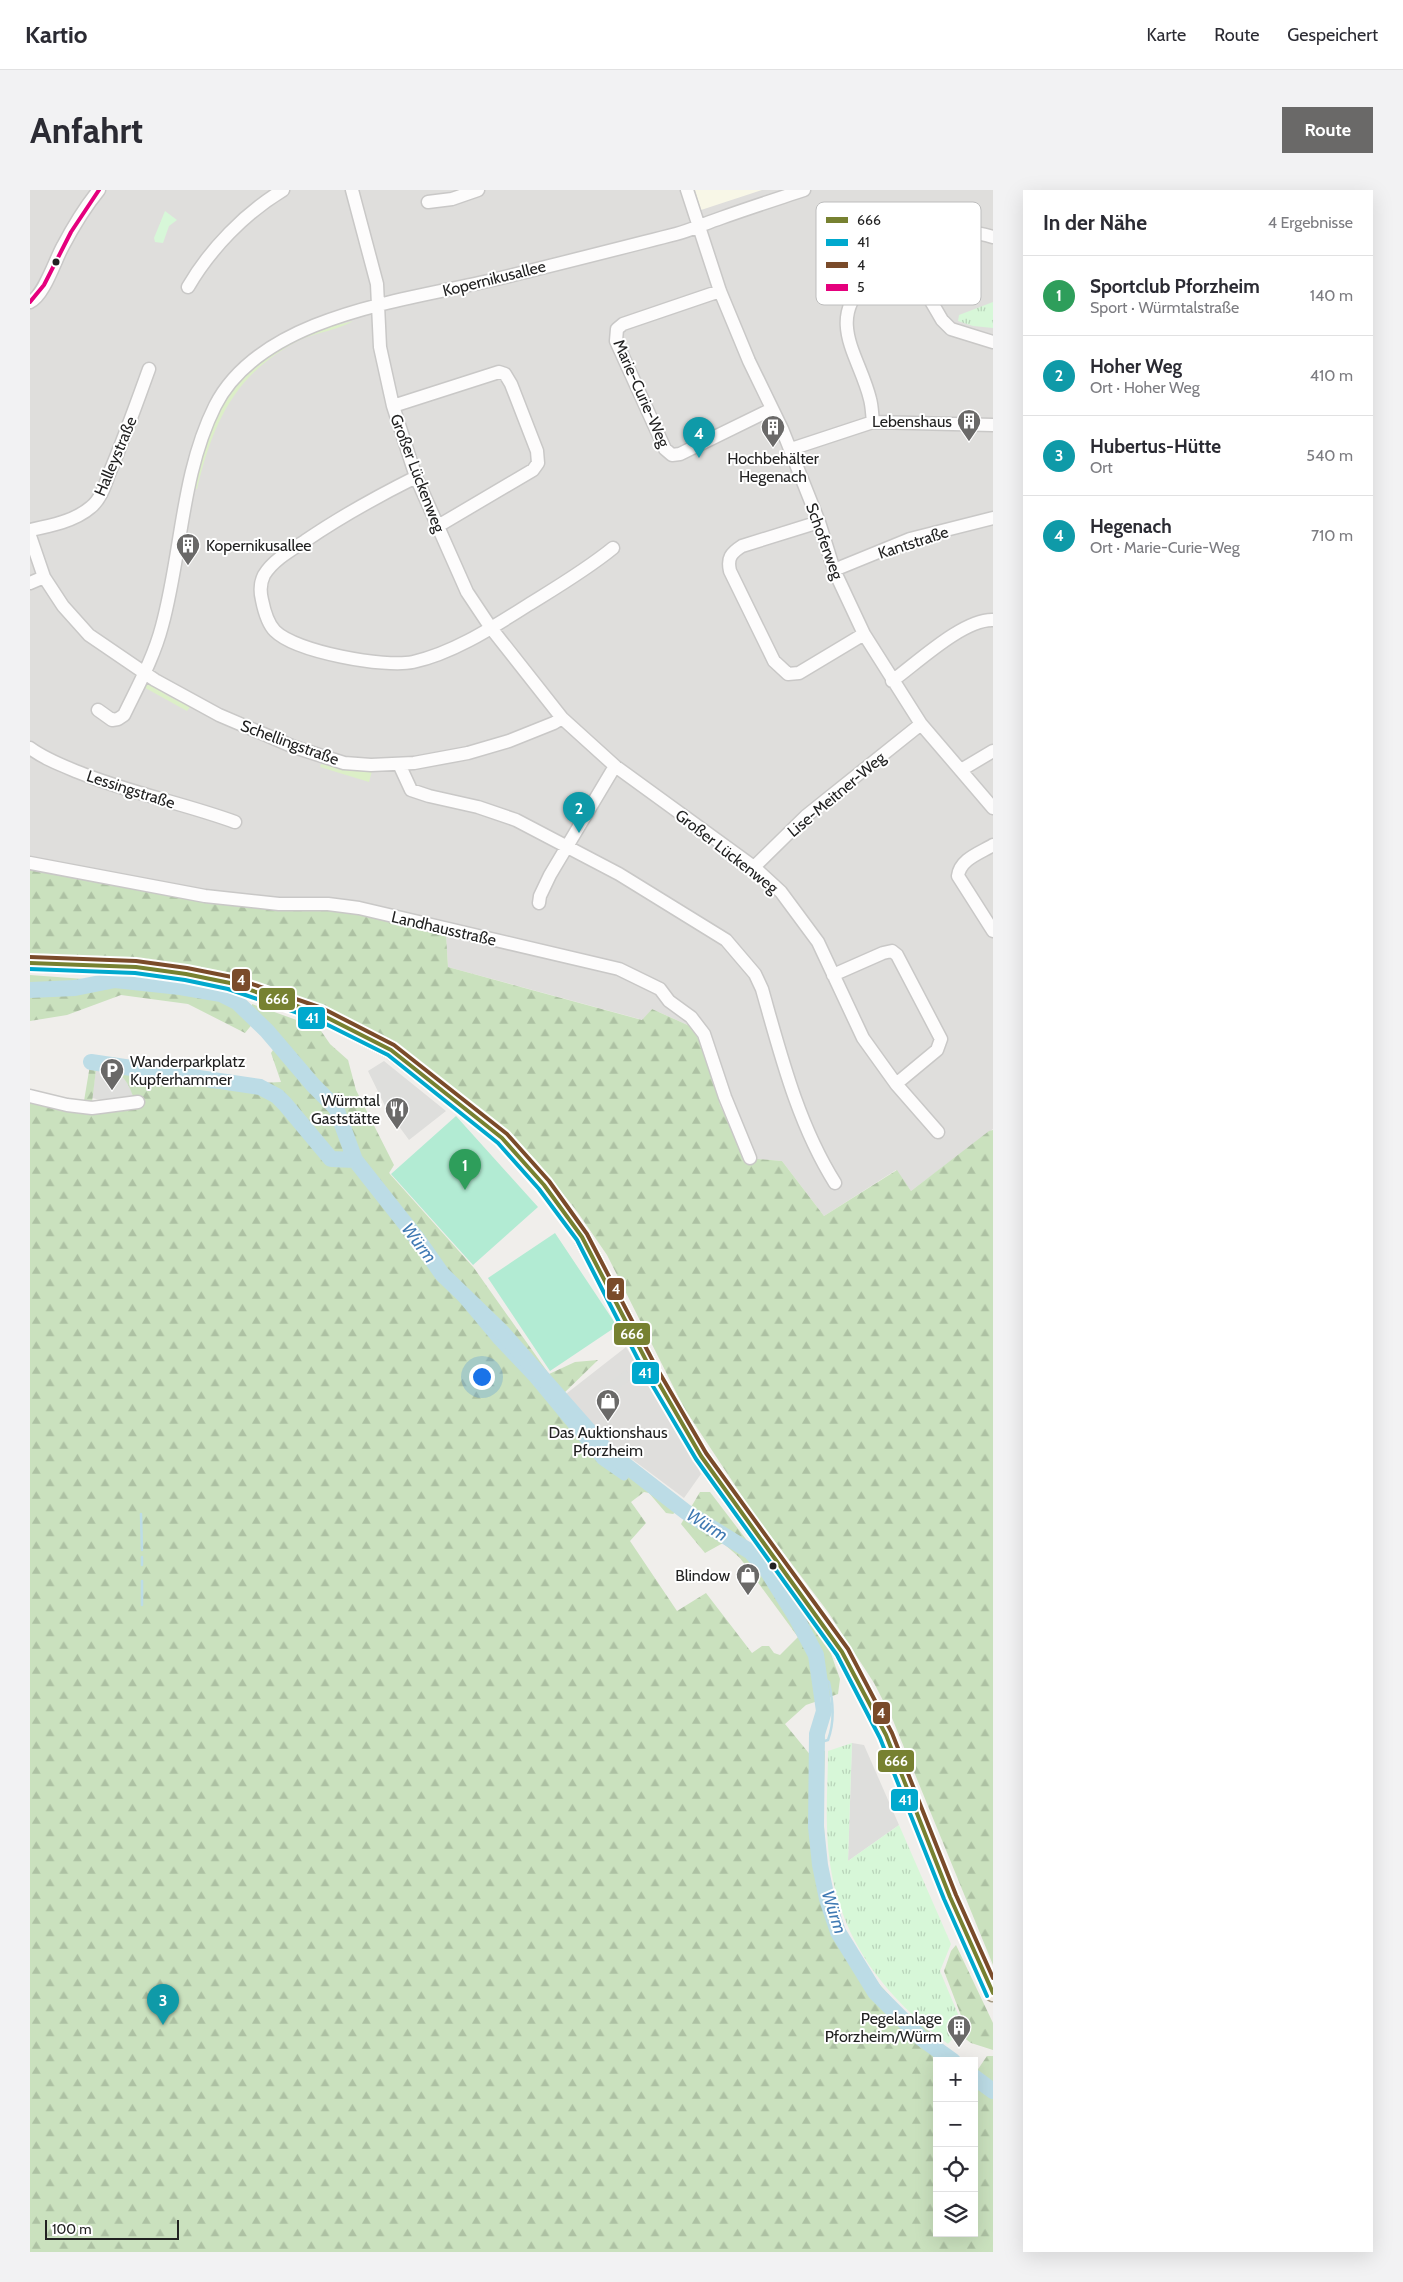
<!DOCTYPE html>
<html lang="de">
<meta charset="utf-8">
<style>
:root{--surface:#fff;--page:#f2f2f3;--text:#2b2b33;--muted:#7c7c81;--line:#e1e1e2;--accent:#6a6968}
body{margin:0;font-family:Cabin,sans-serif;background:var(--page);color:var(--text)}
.controls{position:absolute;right:15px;bottom:15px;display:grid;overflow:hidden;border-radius:0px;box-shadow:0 5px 20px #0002}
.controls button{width:45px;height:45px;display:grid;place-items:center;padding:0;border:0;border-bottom:1px solid var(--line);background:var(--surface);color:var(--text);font:25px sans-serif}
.scale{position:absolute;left:15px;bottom:12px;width:134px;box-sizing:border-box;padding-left:5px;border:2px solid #222;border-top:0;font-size:14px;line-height:18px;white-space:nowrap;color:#222;-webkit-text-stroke:4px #fff;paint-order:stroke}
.you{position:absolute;left:451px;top:1186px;width:18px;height:18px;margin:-12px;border:4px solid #fff;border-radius:50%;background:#1a73e8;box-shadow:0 0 0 8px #1a73e833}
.badge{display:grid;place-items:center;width:32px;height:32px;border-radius:50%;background:var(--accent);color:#fff;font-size:16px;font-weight:700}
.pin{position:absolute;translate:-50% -41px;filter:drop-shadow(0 1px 2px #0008)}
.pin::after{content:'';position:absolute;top:26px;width:18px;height:15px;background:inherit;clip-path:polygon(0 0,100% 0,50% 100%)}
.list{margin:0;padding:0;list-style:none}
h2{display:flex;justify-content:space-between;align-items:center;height:65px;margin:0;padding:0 20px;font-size:21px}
h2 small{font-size:16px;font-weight:400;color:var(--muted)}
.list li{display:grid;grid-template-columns:32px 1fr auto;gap:15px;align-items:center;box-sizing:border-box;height:80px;padding:0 20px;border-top:1px solid var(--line)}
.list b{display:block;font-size:19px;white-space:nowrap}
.list p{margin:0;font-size:16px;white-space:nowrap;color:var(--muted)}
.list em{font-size:16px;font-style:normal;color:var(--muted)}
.icon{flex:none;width:28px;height:28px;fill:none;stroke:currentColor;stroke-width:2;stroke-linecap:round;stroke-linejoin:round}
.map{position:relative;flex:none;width:963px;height:2062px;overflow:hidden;border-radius:0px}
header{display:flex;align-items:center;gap:30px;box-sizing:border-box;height:70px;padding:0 25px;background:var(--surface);border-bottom:1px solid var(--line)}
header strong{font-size:24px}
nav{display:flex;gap:28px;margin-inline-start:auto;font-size:18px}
.intro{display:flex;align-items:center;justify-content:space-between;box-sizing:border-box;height:120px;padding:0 30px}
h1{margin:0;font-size:35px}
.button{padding:12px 22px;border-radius:0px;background:var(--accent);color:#fff;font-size:18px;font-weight:700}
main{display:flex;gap:30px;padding:0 30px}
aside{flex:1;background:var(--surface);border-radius:0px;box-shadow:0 5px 20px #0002}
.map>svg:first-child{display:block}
.residential{fill:#dfdedc}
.education{fill:#f8f7e7}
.religious{fill:#dededc}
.grass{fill:#dcefc7}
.forest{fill:url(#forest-firs)}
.park{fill:url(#park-tufts)}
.pitch{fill:#b2ebd3}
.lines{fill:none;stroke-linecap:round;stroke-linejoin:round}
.stream{stroke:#bcdce6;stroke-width:2.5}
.canal{stroke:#bcdce6;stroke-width:9}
.river{stroke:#bcdce6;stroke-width:16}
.minor-casing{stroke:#c9c8c7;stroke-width:15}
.major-casing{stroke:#a79c86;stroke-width:19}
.minor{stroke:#fdfcfc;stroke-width:12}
.major{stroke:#f3ede6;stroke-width:16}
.bus-1-casing{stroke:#fff;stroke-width:8}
.bus-2-casing{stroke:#fff;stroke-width:8}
.bus-3-casing{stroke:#fff;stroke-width:8}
.bus-4-casing{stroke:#fff;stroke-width:8}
.bus-1{stroke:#778131;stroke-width:4}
.bus-2{stroke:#00a9ce;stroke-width:4}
.bus-3{stroke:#7a4b2a;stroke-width:4}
.bus-4{stroke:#e5007d;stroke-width:4}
.bus-dot{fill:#222;stroke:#fff;stroke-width:2}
.labels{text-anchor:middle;stroke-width:4;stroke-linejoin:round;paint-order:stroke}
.street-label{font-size:16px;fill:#222;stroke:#fff}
.poi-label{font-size:16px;fill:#222;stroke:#fff;text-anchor:end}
.water-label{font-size:18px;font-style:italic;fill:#407ab3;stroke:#fff}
.key{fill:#fff;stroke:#bdbdbd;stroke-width:1}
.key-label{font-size:14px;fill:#222}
.line-badge{stroke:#fff;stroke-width:2}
.badge-label{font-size:14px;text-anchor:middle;font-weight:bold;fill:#fff}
</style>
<header>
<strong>Kartio</strong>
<nav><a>Karte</a><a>Route</a><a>Gespeichert</a></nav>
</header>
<div class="intro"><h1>Anfahrt</h1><a class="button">Route</a></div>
<main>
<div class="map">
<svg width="963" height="2062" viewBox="0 0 963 2062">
<defs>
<pattern id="forest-firs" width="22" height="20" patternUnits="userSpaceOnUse" patternTransform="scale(1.25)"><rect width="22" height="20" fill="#cae1be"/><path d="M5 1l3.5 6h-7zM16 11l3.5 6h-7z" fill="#adc1a3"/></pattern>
<pattern id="park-tufts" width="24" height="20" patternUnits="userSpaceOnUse" patternTransform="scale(1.25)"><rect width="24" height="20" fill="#d7f7d8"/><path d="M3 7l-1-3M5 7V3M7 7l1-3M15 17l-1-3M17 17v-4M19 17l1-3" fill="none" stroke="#b8d3b9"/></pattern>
</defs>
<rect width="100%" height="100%" fill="#f0eeeb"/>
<path class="residential" d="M 0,0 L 963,0 L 963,939 L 881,1001 L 866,980 L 794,1026 L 752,971 L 716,968 L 690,915 L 680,872 L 662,837 L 622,819 L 613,830 L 418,777 L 416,744 L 0,675 Z
M 596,1157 L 648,1240 L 671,1284 L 654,1308 L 571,1246 L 532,1207 Z"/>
<path class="education" d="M 665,0 L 732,0 L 671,20 Z"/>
<path class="religious" d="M 354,871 L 416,921 L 379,950 L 357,920 L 338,881 Z
M 78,879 L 93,887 L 99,893 L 104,909 L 71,910 L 62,908 L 66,880 Z
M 595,1180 L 604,1187 L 575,1209 L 569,1201 Z
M 822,1553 L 834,1555 L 869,1635 L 818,1671 Z"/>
<path class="grass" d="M 323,131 C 311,139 285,143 270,150 C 205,183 183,232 167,299 L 163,298 C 177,236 199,185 258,154 C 266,150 273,144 282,141 C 295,137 309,135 323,131 Z
M 113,490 L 138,506 L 160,517 L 157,521 L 110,495 Z
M 291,574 L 317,579 L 342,581 L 339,592 L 290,577 Z"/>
<path class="forest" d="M 0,675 L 249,716 L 331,722 L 416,744 L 418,777 L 612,830 L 622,819 L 662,837 L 680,872 L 690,915 L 716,968 L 752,971 L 794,1026 L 867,980 L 881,1001 L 959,941 L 963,940 L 963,1775 L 862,1528 L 844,1493 L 798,1422 L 722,1321 L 654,1218 L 577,1065 L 546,1020 L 505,969 L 470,935 L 368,854 L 272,808 L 138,772 L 0,768 Z
M 0,785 L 68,790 L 68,792 L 37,798 L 0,799 Z
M 83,793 C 116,796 172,798 201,813 C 209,817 217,826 224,832 L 215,843 L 158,814 L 91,805 L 37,825 L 0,831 L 0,804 C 30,806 55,807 83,793 Z
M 222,814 L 289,838 L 300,854 L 318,870 L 326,900 L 364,975 L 359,983 L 444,1078 L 519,1184 L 545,1172 L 568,1170 L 531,1206 L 570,1248 L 653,1317 L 643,1324 L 636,1323 L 619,1303 L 614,1302 L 601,1312 L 616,1333 L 600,1351 L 647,1421 L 676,1403 L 722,1463 L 732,1456 L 739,1456 L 744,1463 L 750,1465 L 768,1447 L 710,1368 L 693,1353 L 675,1363 L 651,1334 L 670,1302 L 680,1302 L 799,1458 L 810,1489 L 808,1504 L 776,1515 L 755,1534 L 782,1567 L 790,1561 L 795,1561 C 792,1649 789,1724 851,1796 C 858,1804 866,1814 874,1821 C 886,1832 901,1841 912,1853 C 916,1859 918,1864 919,1871 L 907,1871 L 907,2043 L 944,2043 L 944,1885 L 957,1866 L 963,1866 L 963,2062 L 0,2062 L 0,909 L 63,920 L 104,909 C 97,888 89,877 66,880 L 62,912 L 54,911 L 61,869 L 68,867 L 231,893 L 251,892 L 241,863 L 249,851 L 222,819 Z
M 926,1755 L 963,1833 L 963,1860 L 941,1853 L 929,1844 L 935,1836 L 914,1781 L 921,1761 Z"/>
<path class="park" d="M 135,21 L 147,30 L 139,36 L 133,53 L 125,52 L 124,48 Z
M 963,112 L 963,138 L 943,136 L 928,131 L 929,125 Z
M 822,1553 L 818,1671 L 869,1635 L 921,1754 L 910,1781 L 933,1836 L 918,1854 C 843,1798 799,1732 797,1637 C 796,1612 798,1586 798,1561 Z"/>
<path class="pitch" d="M 426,926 L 508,1017 L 443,1075 L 361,984 Z
M 525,1043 L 587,1136 L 520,1181 L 458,1088 Z"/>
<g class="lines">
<path class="stream" d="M 111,1324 L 112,1360
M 112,1367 L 112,1375
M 112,1391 L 112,1415
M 787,1553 L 798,1550 C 805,1531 803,1512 799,1492 L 789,1485"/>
<path class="canal" d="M 412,1084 L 468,1151 L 503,1188 L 571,1270 L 594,1286"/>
<path class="river" d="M 0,800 L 45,798 L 85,790 L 150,797 L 191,804 L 207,812 L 237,841 L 283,895 L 306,918 L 325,970 L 389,1051 L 412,1084 L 471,1141 L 576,1260 L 656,1322 L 721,1362 L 738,1382 L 766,1427 L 786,1465 L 794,1521 L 787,1544 L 786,1637 L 790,1675 L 797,1709 L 808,1742 L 845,1802 L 891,1848 L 923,1871
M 61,872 L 230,897 L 247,906 L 255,914 L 301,969 L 325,970
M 944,1887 L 963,1901"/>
<g class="minor-casing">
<path id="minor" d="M 322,0 L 347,94 L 350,157 L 363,216 L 386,287 L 437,402 L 461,438 L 532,528 L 585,576 L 724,677 L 751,702 L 788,752 L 833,848 L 866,894 L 908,942
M 657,0 L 690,101 L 719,171 L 752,239 L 789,332 L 804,380 L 834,444 L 891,534 L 963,618
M 398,12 L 422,9 L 448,0
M 877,70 L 912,130 L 921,139 L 963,152
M 158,97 C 180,59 215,23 253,0
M 690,101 L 593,134 L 587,139 L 586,151 L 635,259 L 642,265 L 650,264 L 742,219
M 0,112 C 14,106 25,70 33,56 C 43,37 55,17 69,0
M 363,216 L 469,182 L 475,184 L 481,194 L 507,261 L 508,273 L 503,280 L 408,336
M 843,232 C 842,224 842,216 840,209 C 830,167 796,132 835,93 C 848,80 869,74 885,65 C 915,48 928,36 963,47
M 761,259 L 843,232 L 963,235
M 386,287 C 348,306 310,327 275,351 C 261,360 243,370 234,385 C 230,393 230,402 232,410 C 234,420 238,434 245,441 C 266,462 355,478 383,472 C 424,463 463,437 498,415 C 527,397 556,380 583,358
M 789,332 L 712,356 C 701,363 697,368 700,381 L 744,471 L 758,484 L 769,483 L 834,444
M 0,340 C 20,336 45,331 61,317 C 71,309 75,295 79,284 C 94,249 106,215 119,179
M 0,346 L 14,387 L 33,416 L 59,445 L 125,490 L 189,525 L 264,557 L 314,573 L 341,575 L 384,573 L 438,563 L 479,551 L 524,533 L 532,528
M 804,380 L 880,349 L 963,328
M 0,393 L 14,387
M 862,491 C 887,473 933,429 963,430
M 68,520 L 82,530 L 88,529 L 94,525 C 108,496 124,467 132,436 C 152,363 151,284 185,216 C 230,127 371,111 458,91 C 521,76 583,60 646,44 C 661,40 676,33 691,28 C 719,18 747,9 774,0
M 0,558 C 15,569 31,575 48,582 C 99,603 153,613 205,632
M 369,574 L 381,600 L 399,606 L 448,617 L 486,630 L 589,684 L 696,750 L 725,784 L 732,799 C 751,866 768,934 805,993
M 931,580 L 963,561
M 963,655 C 950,663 930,669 928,686 L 963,741
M 0,673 L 175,706 L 249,714 L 298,714 L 329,718 L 589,779 L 630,799 L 639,811 L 661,827 L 674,844 L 695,907 L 720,968
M 724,677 L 776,626 L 891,534
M 509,713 L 510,706 L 520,685 L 585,576
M 803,785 L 853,763 L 862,761 L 867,765 L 911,849 L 907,860 L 866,894
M 0,906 L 37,915 L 62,918 L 108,912"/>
</g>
<g class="major-casing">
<path id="major" d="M 0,773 L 106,777 L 156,784 L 200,793 L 290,824 L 361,860 L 472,948 L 514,995 L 552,1047 L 620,1178 L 671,1266 L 812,1462 L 856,1545 L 920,1707 L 963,1803"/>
</g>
<use href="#minor" class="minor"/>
<use href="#major" class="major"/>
<g class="bus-1-casing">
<path id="bus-1" d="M 0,773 L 106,777 L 156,784 L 200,793 L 290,824 L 361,860 L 472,948 L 514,995 L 552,1047 L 620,1178 L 671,1266 L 812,1462 L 856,1545 L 920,1707 L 963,1803"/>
</g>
<g class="bus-2-casing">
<path id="bus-2" d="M 0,779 L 105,783 L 155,790 L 198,799 L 288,830 L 358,865 L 468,953 L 509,999 L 547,1050 L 614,1181 L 666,1269 L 807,1465 L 850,1548 L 914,1709 L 957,1806"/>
</g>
<g class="bus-3-casing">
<path id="bus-3" d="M 0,767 L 106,771 L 157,778 L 202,787 L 292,818 L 364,855 L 477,944 L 519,991 L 557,1044 L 625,1175 L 676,1263 L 818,1459 L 862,1543 L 926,1705 L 963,1788"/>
</g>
<g class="bus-4-casing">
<path id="bus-4" d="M 0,112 L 14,95 L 41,42 L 69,0"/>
</g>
<use href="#bus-1" class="bus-1"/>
<use href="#bus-2" class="bus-2"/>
<use href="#bus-3" class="bus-3"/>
<use href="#bus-4" class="bus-4"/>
</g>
<defs>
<g id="building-pin" transform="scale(1.25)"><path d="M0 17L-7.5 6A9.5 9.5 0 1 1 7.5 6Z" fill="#6a6968" stroke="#fff"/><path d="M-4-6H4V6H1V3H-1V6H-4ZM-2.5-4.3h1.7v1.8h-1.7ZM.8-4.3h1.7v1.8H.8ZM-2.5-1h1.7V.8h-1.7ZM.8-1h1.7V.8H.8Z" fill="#fff"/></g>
<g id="parking-pin" transform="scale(1.25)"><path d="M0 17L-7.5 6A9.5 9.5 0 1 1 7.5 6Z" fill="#6a6968" stroke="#fff"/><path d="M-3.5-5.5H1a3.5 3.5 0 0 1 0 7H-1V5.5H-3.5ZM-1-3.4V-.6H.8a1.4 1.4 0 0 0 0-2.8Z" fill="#fff"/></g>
<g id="restaurant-pin" transform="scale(1.25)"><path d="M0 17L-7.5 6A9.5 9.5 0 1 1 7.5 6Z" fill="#6a6968" stroke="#fff"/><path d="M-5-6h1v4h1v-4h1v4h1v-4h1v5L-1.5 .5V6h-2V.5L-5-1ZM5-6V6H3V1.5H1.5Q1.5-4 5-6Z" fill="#fff"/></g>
<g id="shop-pin" transform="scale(1.25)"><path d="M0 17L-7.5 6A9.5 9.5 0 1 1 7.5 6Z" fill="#6a6968" stroke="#fff"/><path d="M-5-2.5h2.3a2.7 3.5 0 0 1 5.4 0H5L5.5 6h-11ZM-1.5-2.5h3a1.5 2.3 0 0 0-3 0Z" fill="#fff"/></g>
</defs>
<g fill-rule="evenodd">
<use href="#building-pin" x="939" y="231"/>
<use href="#building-pin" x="743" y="237"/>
<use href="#building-pin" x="158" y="355"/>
<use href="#parking-pin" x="82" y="880"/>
<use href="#restaurant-pin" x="367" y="919"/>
<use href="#shop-pin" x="578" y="1211"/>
<use href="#shop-pin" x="718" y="1385"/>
<use href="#building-pin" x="929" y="1837"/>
</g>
<g class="bus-dot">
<circle cx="26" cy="72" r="4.5"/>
<circle cx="743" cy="1376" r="4.5"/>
</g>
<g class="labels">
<g class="street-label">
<text transform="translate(464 88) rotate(-14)" y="6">Kopernikusallee</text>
<text transform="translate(612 203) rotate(66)" y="6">Marie-Curie-Weg</text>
<text transform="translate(85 266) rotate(-67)" y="6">Halleystraße</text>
<text transform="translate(388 283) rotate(69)" y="6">Großer Lückenweg</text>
<text transform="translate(795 351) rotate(70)" y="6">Schoferweg</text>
<text transform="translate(883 352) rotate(-18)" y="6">Kantstraße</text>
<text transform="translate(260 552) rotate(20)" y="6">Schellingstraße</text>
<text transform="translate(101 599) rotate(18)" y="6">Lessingstraße</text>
<text transform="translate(806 604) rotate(-40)" y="6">Lise-Meitner-Weg</text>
<text transform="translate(697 661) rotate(38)" y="6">Großer Lückenweg</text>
<text transform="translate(414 738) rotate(13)" y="6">Landhausstraße</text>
</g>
<g class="poi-label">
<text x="922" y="237">Lebenshaus</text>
<text x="743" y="274" text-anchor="middle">Hochbehälter<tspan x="743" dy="18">Hegenach</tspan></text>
<text x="176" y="361" text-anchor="start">Kopernikusallee</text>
<text x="100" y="877" text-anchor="start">Wanderparkplatz<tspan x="100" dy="18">Kupferhammer</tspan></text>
<text x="350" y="916">Würmtal<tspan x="350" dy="18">Gaststätte</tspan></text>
<text x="578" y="1248" text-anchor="middle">Das Auktionshaus<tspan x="578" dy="18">Pforzheim</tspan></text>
<text x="700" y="1391">Blindow</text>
<text x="912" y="1834">Pegelanlage<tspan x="912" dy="18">Pforzheim/Würm</tspan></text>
</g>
<g class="water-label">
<text transform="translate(389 1053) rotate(53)" y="6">Würm</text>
<text transform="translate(677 1335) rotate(32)" y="6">Würm</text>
<text transform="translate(804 1722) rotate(72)" y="6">Würm</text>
</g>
</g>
<rect x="786" y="12" width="165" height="103" rx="8" class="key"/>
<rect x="796" y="27" width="22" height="6" fill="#778131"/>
<rect x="796" y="49" width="22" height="7" fill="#00a9ce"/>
<rect x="796" y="72" width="22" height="6" fill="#7a4b2a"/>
<rect x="796" y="94" width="22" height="7" fill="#e5007d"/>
<g class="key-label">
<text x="827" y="35">666</text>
<text x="827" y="57">41</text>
<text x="827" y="80">4</text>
<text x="827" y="102">5</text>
</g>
<g class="line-badge">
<rect x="201" y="778" width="20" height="24" rx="5" fill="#7a4b2a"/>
<rect x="228" y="797" width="38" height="24" rx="5" fill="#778131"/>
<rect x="267" y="816" width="29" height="24" rx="5" fill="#00a9ce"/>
<rect x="576" y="1087" width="19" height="24" rx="5" fill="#7a4b2a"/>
<rect x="583" y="1132" width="38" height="24" rx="5" fill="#778131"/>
<rect x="601" y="1171" width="29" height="24" rx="5" fill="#00a9ce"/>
<rect x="842" y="1511" width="19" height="24" rx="5" fill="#7a4b2a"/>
<rect x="847" y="1559" width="38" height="24" rx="5" fill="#778131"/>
<rect x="860" y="1598" width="29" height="24" rx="5" fill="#00a9ce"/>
</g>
<g class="badge-label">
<text x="211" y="795">4</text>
<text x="247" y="814">666</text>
<text x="282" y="833">41</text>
<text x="586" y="1104">4</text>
<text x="602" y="1149">666</text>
<text x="615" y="1188">41</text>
<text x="851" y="1528">4</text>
<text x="866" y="1576">666</text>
<text x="875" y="1615">41</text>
</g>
</svg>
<div class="controls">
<button>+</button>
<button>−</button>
<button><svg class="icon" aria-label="locate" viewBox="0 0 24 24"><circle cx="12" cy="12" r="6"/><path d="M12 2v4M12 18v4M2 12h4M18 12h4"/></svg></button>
<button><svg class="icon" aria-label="layers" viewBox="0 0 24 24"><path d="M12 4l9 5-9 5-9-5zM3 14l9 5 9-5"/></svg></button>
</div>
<div class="scale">100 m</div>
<div class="you"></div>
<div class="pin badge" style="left:435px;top:1000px;background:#2e9e5b">1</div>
<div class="pin badge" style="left:549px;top:643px;background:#0f9aa8">2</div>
<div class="pin badge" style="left:133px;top:1835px;background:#0f9aa8">3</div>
<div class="pin badge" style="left:669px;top:268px;background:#0f9aa8">4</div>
</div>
<aside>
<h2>In der Nähe<small>4 Ergebnisse</small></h2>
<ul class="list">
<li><span class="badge" style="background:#2e9e5b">1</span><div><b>Sportclub Pforzheim</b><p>Sport · Würmtalstraße</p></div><em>140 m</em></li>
<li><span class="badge" style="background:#0f9aa8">2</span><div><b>Hoher Weg</b><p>Ort · Hoher Weg</p></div><em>410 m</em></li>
<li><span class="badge" style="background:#0f9aa8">3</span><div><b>Hubertus-Hütte</b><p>Ort</p></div><em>540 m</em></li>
<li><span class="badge" style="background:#0f9aa8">4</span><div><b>Hegenach</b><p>Ort · Marie-Curie-Weg</p></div><em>710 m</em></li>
</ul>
</aside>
</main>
